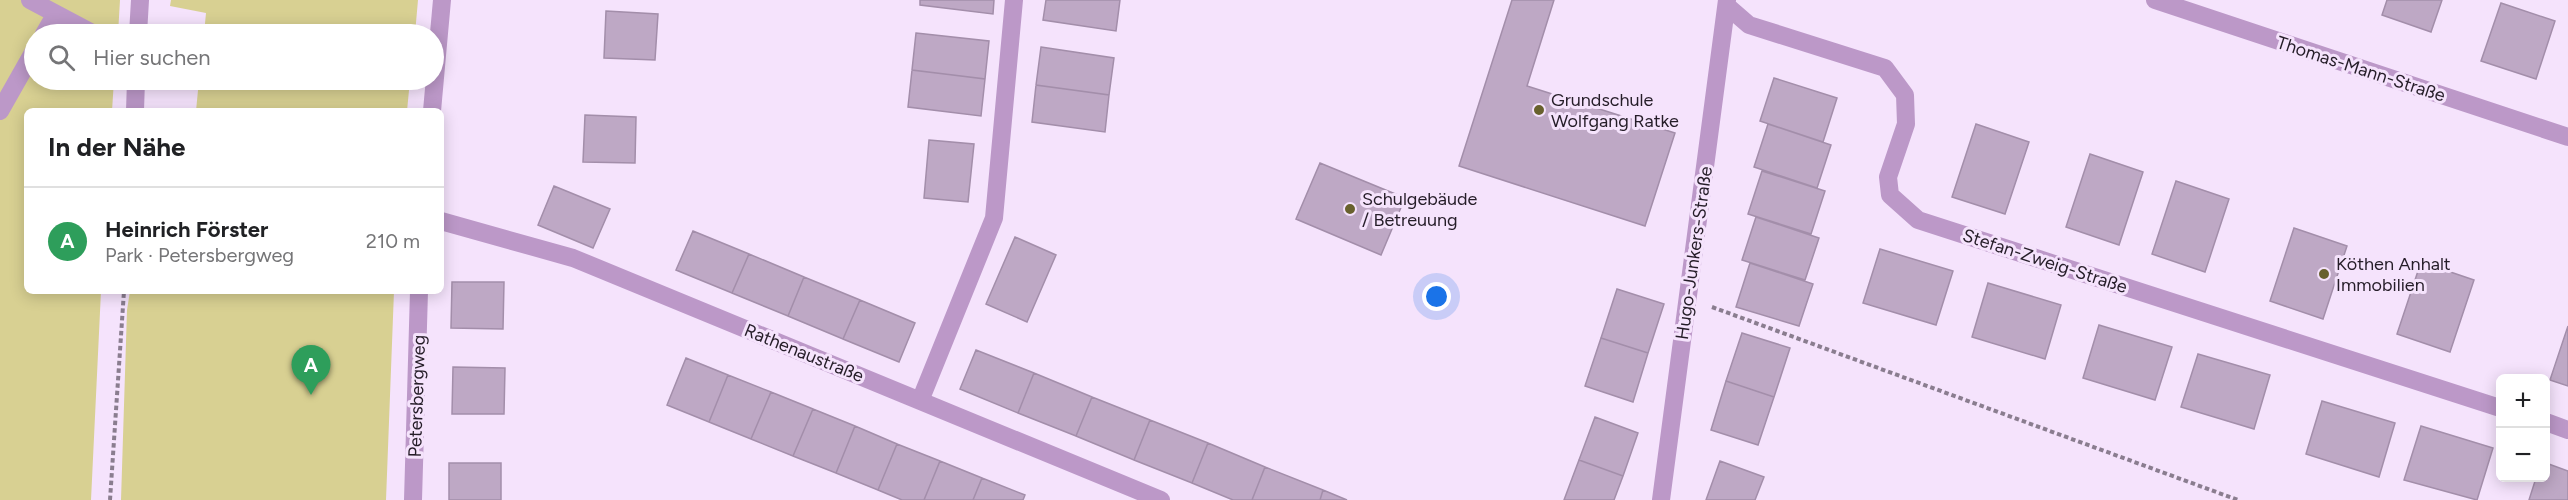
<!DOCTYPE html>
<html lang="de">
<meta charset="utf-8">
<style>
:root{--surface:#fff;--page:#f6f6f6;--text:#202124;--muted:#757577;--line:#e0e0e0;--accent:#d93025}
body{margin:0;font-family:Figtree,sans-serif;background:var(--page);color:var(--text)}
.controls{position:absolute;right:18px;bottom:18px;display:grid;overflow:hidden;border-radius:9px;box-shadow:0 3px 15px #0003}
.controls button{width:54px;height:54px;display:grid;place-items:center;padding:0;border:0;border-bottom:2px solid var(--line);background:var(--surface);color:var(--text);font:30px sans-serif}
.you{position:absolute;left:1437px;top:297px;width:21px;height:21px;margin:-15px;border:4px solid #fff;border-radius:50%;background:#1a73e8;box-shadow:0 0 0 9px #1a73e833}
.badge{display:grid;place-items:center;width:39px;height:39px;border-radius:50%;background:var(--accent);color:#fff;font-size:20px;font-weight:700}
.pin{position:absolute;translate:-50% -50px;filter:drop-shadow(0 2px 3px #0008)}
.pin::after{content:'';position:absolute;top:32px;width:21px;height:18px;background:inherit;clip-path:polygon(0 0,100% 0,50% 100%)}
.list{margin:0;padding:0;list-style:none}
h2{display:flex;justify-content:space-between;align-items:center;height:78px;margin:0;padding:0 24px;font-size:26px}
h2 small{font-size:20px;font-weight:400;color:var(--muted)}
.list li{display:grid;grid-template-columns:39px 1fr auto;gap:18px;align-items:center;box-sizing:border-box;height:108px;padding:0 24px;border-top:2px solid var(--line)}
.list b{display:block;font-size:22px;white-space:nowrap}
.list p{margin:0;font-size:20px;white-space:nowrap;color:var(--muted)}
.list em{font-size:20px;font-style:normal;color:var(--muted)}
.icon{flex:none;width:33px;height:33px;fill:none;stroke:currentColor;stroke-width:2;stroke-linecap:round;stroke-linejoin:round}
.map{position:relative;flex:none;width:2568px;height:500px;overflow:hidden}
.search{position:absolute;background:var(--surface);box-shadow:0 3px 15px #0003;left:24px;top:24px;width:420px;height:66px;display:flex;align-items:center;gap:15px;box-sizing:border-box;padding:0 21px;border-radius:33px;color:var(--muted);font-size:22px}
.panel{position:absolute;background:var(--surface);box-shadow:0 3px 15px #0003;left:24px;top:108px;width:420px;height:186px;border-radius:9px}
.map>svg:first-child{display:block}
.green{fill:#d8d092}
.building{fill:#bea8c5;stroke:#a38eaa;stroke-width:1.5}
.lines{fill:none;stroke-linecap:round;stroke-linejoin:round}
.path{stroke:#8a7d8f;stroke-width:4;stroke-dasharray:4.5 3;stroke-linecap:butt}
.service{stroke:#bc98c8;stroke-width:18}
.minor{stroke:#bc98c8;stroke-width:18}
.poi-dot{fill:#68612d;stroke:#f5e3fc;stroke-width:2}
.labels{text-anchor:middle;stroke-width:6;stroke-linejoin:round;paint-order:stroke}
.street-label{font-size:18px;fill:#251d28;stroke:#f5e3fc}
.poi-label{font-size:18px;fill:#251d28;stroke:#f5e3fc;text-anchor:start}
</style>
<div class="map">
<svg width="2568" height="500" viewBox="0 0 2568 500">
<rect width="100%" height="100%" fill="#f5e3fc"/>
<path class="green" d="M 0,0 L 120,0 L 118,34 L 34,34 L 34,80 L 114,80 L 112,111 L 27,111 L 27,291 L 101,291 L 91,500 L 0,500 Z
M 171,0 L 418,0 L 415,34 L 204,34 L 206,13 L 170,6 Z
M 199,80 L 410,80 L 407,111 L 196,111 Z
M 130,291 L 394,291 L 386,500 L 121,500 L 127,310 Z"/>
<path class="building" d="M 920,0 L 994,0 L 993,14 L 920,5 Z
M 1046,0 L 1120,0 L 1116,31 L 1043,20 Z
M 1512,0 L 1554,0 L 1527,86 L 1675,133 L 1645,226 L 1459,166 Z
M 2387,0 L 2442,0 L 2431,32 L 2382,15 Z
M 2501,3 L 2555,21 L 2536,79 L 2481,61 Z
M 606,11 L 658,14 L 655,60 L 604,58 Z
M 916,33 L 989,41 L 985,79 L 912,70 Z
M 1041,47 L 1114,58 L 1109,95 L 1036,85 Z
M 912,70 L 985,79 L 981,116 L 908,107 Z
M 1774,78 L 1837,98 L 1823,142 L 1760,121 Z
M 1036,85 L 1109,95 L 1105,132 L 1032,122 Z
M 585,115 L 636,117 L 635,163 L 583,162 Z
M 1768,124 L 1831,145 L 1817,188 L 1754,167 Z
M 1976,124 L 2029,142 L 2005,214 L 1952,197 Z
M 929,140 L 974,144 L 968,202 L 924,198 Z
M 2090,154 L 2143,172 L 2119,245 L 2066,227 Z
M 1320,163 L 1405,198 L 1381,255 L 1296,219 Z
M 1762,171 L 1825,191 L 1811,234 L 1748,214 Z
M 2176,181 L 2229,199 L 2205,272 L 2152,254 Z
M 554,186 L 610,209 L 593,248 L 538,225 Z
M 1756,217 L 1819,238 L 1805,280 L 1742,260 Z
M 2294,228 L 2347,246 L 2323,319 L 2270,301 Z
M 693,231 L 749,254 L 732,293 L 676,270 Z
M 1015,237 L 1056,255 L 1027,322 L 986,304 Z
M 1880,249 L 1953,271 L 1936,325 L 1863,303 Z
M 749,254 L 804,277 L 788,316 L 732,293 Z
M 2421,262 L 2474,280 L 2450,352 L 2397,334 Z
M 1750,263 L 1813,284 L 1799,326 L 1736,307 Z
M 804,277 L 860,300 L 843,339 L 788,316 Z
M 452,282 L 504,282 L 503,329 L 451,328 Z
M 1988,283 L 2061,305 L 2045,359 L 1972,337 Z
M 1617,289 L 1664,304 L 1648,353 L 1601,338 Z
M 860,300 L 915,323 L 899,362 L 843,339 Z
M 2099,325 L 2172,347 L 2155,400 L 2083,378 Z
M 2568,326 L 2568,386 L 2550,380 Z
M 1742,333 L 1790,348 L 1774,397 L 1726,381 Z
M 1601,338 L 1648,353 L 1633,402 L 1585,386 Z
M 976,350 L 1034,373 L 1018,413 L 960,389 Z
M 2198,354 L 2270,375 L 2254,429 L 2181,407 Z
M 686,358 L 728,375 L 709,422 L 667,405 Z
M 453,367 L 505,368 L 504,414 L 452,414 Z
M 1034,373 L 1092,397 L 1076,436 L 1018,413 Z
M 728,375 L 771,392 L 751,439 L 709,422 Z
M 1726,381 L 1774,397 L 1758,445 L 1711,430 Z
M 771,392 L 813,409 L 793,456 L 751,439 Z
M 1092,397 L 1150,420 L 1134,460 L 1076,436 Z
M 2322,401 L 2395,423 L 2379,477 L 2306,454 Z
M 813,409 L 855,426 L 836,473 L 793,456 Z
M 1595,417 L 1638,433 L 1623,476 L 1579,460 Z
M 1150,420 L 1208,443 L 1192,483 L 1134,460 Z
M 855,426 L 897,444 L 878,490 L 836,473 Z
M 2421,426 L 2493,448 L 2477,500 L 2404,480 Z
M 1208,443 L 1265,467 L 1252,500 L 1233,500 L 1192,483 Z
M 897,444 L 940,461 L 924,500 L 902,500 L 878,490 Z
M 1579,460 L 1623,476 L 1614,500 L 1564,500 Z
M 940,461 L 982,478 L 973,500 L 924,500 Z
M 1720,461 L 1764,477 L 1755,500 L 1706,500 Z
M 449,463 L 501,463 L 501,500 L 449,500 Z
M 2546,463 L 2568,471 L 2568,500 L 2529,500 L 2536,478 L 2546,478 Z
M 1265,467 L 1323,490 L 1320,500 L 1252,500 Z
M 982,478 L 1025,495 L 1023,500 L 973,500 Z
M 1323,490 L 1347,500 L 1320,500 Z"/>
<g class="lines">
<path class="path" d="M 1712,307 L 2238,500
M 110,500 L 124,291"/>
<path class="service" d="M 30,0 L 94,34
M 44,34 L 55,15
M 0,111 L 34,51"/>
<path class="minor" d="M 2155,0 L 2568,137
M 1727,6 L 1749,25 L 1885,68 L 1905,95 L 1906,124 L 1888,177 L 1890,195 L 1918,220 L 2500,408
M 138,34 L 140,0
M 135,111 L 136,80
M 432,111 L 442,0
M 441,221 L 573,258 L 1161,500
M 920,401 L 994,218 L 1014,0
M 2546,422 L 2568,430
M 413,500 L 419,291
M 1661,500 L 1727,0"/>
</g>
<g class="poi-dot">
<circle cx="1539" cy="110" r="6"/>
<circle cx="1350" cy="209" r="6"/>
<circle cx="2324" cy="274" r="6"/>
</g>
<g class="labels">
<g class="street-label">
<text transform="translate(2361 69) rotate(18)" y="6">Thomas-Mann-Straße</text>
<text transform="translate(1694 253) rotate(-82)" y="6">Hugo-Junkers-Straße</text>
<text transform="translate(2045 261) rotate(18)" y="6">Stefan-Zweig-Straße</text>
<text transform="translate(804 353) rotate(22)" y="6">Rathenaustraße</text>
<text transform="translate(417 396) rotate(-88)" y="6">Petersbergweg</text>
</g>
<g class="poi-label">
<text x="1551" y="106">Grundschule<tspan x="1551" dy="21">Wolfgang Ratke</tspan></text>
<text x="1362" y="205">Schulgebäude<tspan x="1362" dy="21">/ Betreuung</tspan></text>
<text x="2336" y="270">Köthen Anhalt<tspan x="2336" dy="21">Immobilien</tspan></text>
</g>
</g>
</svg>
<div class="controls">
<button>+</button>
<button>−</button>
</div>
<div class="you"></div>
<div class="pin badge" style="left:311px;top:395px;background:#2e9e5b">A</div>
<div class="search"><svg class="icon" aria-label="search" viewBox="0 0 24 24"><circle cx="10" cy="10" r="6"/><path d="M15 15l6 6"/></svg>Hier suchen</div>
<section class="panel">
<h2>In der Nähe<small></small></h2>
<ul class="list">
<li><span class="badge" style="background:#2e9e5b">A</span><div><b>Heinrich Förster</b><p>Park · Petersbergweg</p></div><em>210 m</em></li>
</ul>
</section>
</div>
